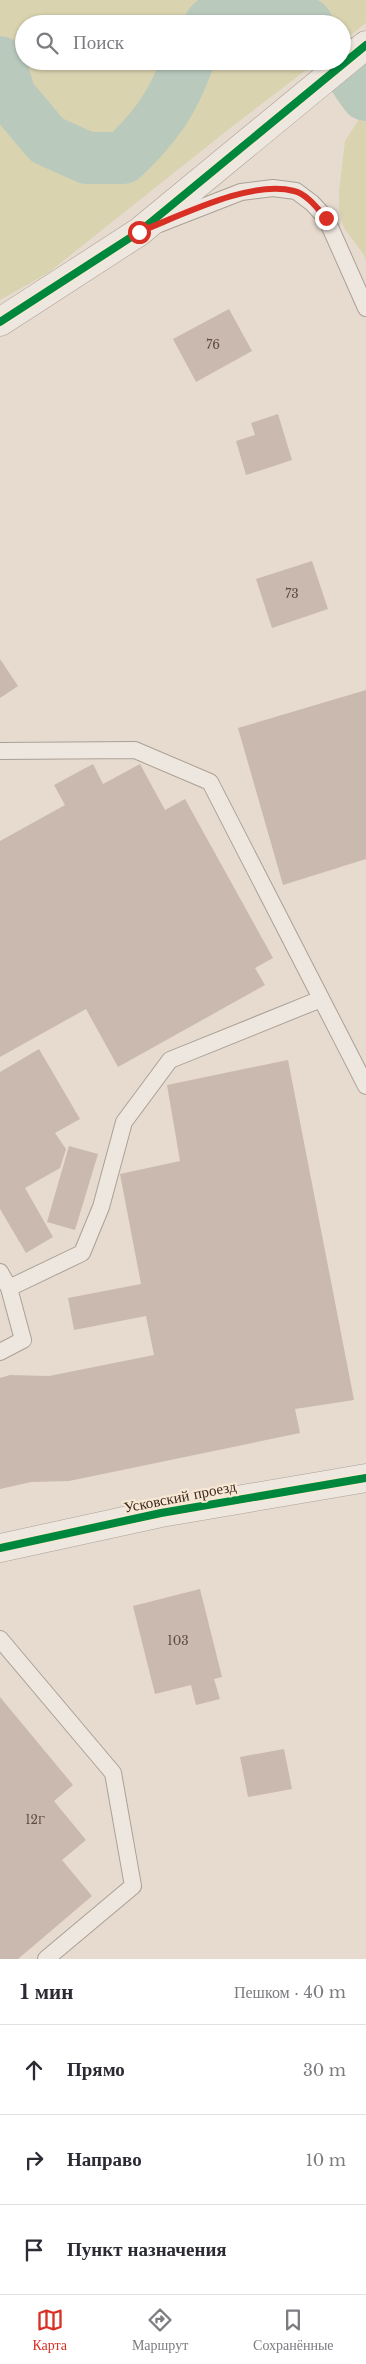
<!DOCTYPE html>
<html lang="ru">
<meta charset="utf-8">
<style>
:root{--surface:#fff;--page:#f2f2f3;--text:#2b2b33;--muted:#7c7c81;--line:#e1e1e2;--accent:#d93025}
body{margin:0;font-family:"Libre Baskerville",serif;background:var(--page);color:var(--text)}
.stop{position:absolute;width:15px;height:15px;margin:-11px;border:4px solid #d93025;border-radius:50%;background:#fff}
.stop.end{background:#d93025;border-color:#fff;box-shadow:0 1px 5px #0008}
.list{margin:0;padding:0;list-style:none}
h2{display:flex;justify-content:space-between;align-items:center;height:65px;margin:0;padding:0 20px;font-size:21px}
h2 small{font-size:16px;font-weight:400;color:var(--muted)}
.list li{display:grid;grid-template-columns:32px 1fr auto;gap:15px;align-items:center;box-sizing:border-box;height:90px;padding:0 20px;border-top:1px solid var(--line)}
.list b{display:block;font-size:19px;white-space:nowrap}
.list em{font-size:16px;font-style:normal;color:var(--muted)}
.icon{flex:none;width:28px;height:28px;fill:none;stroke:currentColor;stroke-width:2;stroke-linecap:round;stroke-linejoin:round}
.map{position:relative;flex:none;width:366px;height:1959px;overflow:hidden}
.search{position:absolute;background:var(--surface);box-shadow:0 1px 4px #0004;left:15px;right:15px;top:15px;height:55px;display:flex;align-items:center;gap:12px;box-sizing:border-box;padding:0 18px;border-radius:28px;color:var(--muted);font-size:19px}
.sheet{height:335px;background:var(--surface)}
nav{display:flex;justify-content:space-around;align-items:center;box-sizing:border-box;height:70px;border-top:1px solid var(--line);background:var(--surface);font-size:14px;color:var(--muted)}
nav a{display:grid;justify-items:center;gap:2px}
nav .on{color:var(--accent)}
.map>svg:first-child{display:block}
.green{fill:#d9d3b0}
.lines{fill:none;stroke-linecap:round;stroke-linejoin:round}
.river{stroke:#b9cabd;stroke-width:52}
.building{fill:#cab9ae}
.service-casing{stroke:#aba096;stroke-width:18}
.minor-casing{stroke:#aba096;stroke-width:29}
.service{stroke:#eee7df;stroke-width:16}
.minor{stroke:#eee7df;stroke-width:28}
.cycleway-casing{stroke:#f7e8d3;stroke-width:11}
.cycleway{stroke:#00873e;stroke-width:8}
.route{stroke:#d93025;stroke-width:6}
.labels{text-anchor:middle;stroke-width:4.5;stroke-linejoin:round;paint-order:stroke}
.number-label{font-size:12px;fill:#5e4c42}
.street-label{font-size:15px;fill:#3a281e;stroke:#f7e8d3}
</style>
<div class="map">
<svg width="366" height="1959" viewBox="0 0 366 1959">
<rect width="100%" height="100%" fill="#e6dbce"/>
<path class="green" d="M 0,0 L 366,0 L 366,23 L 342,42 L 342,24 L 24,24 L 24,61 L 318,61 L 234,125 L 48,273 L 0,300 Z
M 366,108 L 366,261 L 364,255 L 344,228 L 339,209 L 339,192 L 345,141 Z"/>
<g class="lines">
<path class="river" d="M 210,24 L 233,4 L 287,13 L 307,24
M 342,61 L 366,95
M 0,62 L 10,96 L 47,140 L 87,158 L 123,158 C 155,128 173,103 188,61"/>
</g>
<path class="building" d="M 229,309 L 252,351 L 196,382 L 173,339 Z
M 278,414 L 292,460 L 246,475 L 236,441 L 255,435 L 251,423 Z
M 312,561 L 328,609 L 272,628 L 256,579 Z
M 0,659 L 18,686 L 0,698 Z
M 366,690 L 366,859 L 283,885 L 238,728 Z
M 93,764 L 103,784 L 140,764 L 165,810 L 185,799 L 273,958 L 255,968 L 265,985 L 118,1067 L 86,1009 L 0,1057 L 0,841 L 65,805 L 54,785 Z
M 39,1049 L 80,1119 L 55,1133 L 66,1149 L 60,1168 L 25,1188 L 53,1237 L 26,1253 L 0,1209 L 0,1072 Z
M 288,1060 L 354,1400 L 295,1409 L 300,1433 L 69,1481 L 31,1482 L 0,1489 L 0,1378 L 10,1375 L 49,1376 L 154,1355 L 146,1316 L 74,1330 L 68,1298 L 141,1284 L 120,1174 L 180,1161 L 167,1085 Z
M 69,1146 L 98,1154 L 75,1230 L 47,1222 Z
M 200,1589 L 222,1677 L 214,1679 L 220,1699 L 196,1705 L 191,1685 L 155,1694 L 133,1606 Z
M 0,1697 L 73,1785 L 54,1801 L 86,1840 L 62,1860 L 92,1896 L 18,1959 L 0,1959 Z
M 284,1749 L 292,1789 L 248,1797 L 240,1757 Z"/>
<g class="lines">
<g class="service-casing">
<path id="service" d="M 159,224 L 241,192 L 273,188 L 296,191 L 312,203 L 326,218 L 366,308
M 0,751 L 135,750 L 210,782 L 366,1086
M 0,1272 L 9,1288 L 82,1253 L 101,1207 L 124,1122 L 170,1060 L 321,999
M 0,1352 L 23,1340 L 9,1288
M 0,1639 L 113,1773 L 133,1886 L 46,1959"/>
</g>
<g class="minor-casing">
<path id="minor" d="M 0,322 L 139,232 L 366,45
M 0,1548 L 161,1513 L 366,1478"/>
</g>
<use href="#service" class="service"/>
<use href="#minor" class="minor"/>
<g class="cycleway-casing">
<path id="cycleway" d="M 0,322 L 139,232 L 366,45
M 0,1548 L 161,1513 L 366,1478"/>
</g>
<use href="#cycleway" class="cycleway"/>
</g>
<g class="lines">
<path class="route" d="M 139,232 C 180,216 252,179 294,191 C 307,194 318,209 326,218"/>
</g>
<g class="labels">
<g class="number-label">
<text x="213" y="349">76</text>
<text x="292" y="598">73</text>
<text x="178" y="1645">103</text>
<text x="35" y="1824">12Г</text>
</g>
<g class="street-label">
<text transform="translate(180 1497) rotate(-11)" y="5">Усковский проезд</text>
</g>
</g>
</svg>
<div class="stop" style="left:139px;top:232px"></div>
<div class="stop end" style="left:326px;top:218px"></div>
<div class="search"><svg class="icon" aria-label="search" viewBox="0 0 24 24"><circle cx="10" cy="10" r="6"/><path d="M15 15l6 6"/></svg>Поиск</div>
</div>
<section class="sheet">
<h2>1 мин<small>Пешком · 40 m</small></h2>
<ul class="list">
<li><svg class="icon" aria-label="ahead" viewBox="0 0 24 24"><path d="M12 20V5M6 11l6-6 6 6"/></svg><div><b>Прямо</b></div><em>30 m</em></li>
<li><svg class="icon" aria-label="right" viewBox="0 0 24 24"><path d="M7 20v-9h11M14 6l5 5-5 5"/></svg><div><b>Направо</b></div><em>10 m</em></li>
<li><svg class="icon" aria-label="arrive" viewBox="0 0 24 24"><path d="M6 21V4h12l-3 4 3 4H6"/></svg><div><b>Пункт назначения</b></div></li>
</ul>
</section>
<nav>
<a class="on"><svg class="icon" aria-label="map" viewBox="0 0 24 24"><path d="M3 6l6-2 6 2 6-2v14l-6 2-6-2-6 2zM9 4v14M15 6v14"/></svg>Карта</a>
<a><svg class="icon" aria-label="directions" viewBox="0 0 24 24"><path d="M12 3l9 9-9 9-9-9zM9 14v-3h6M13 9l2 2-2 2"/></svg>Маршрут</a>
<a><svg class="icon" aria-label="saved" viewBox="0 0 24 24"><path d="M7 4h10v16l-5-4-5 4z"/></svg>Сохранённые</a>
</nav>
